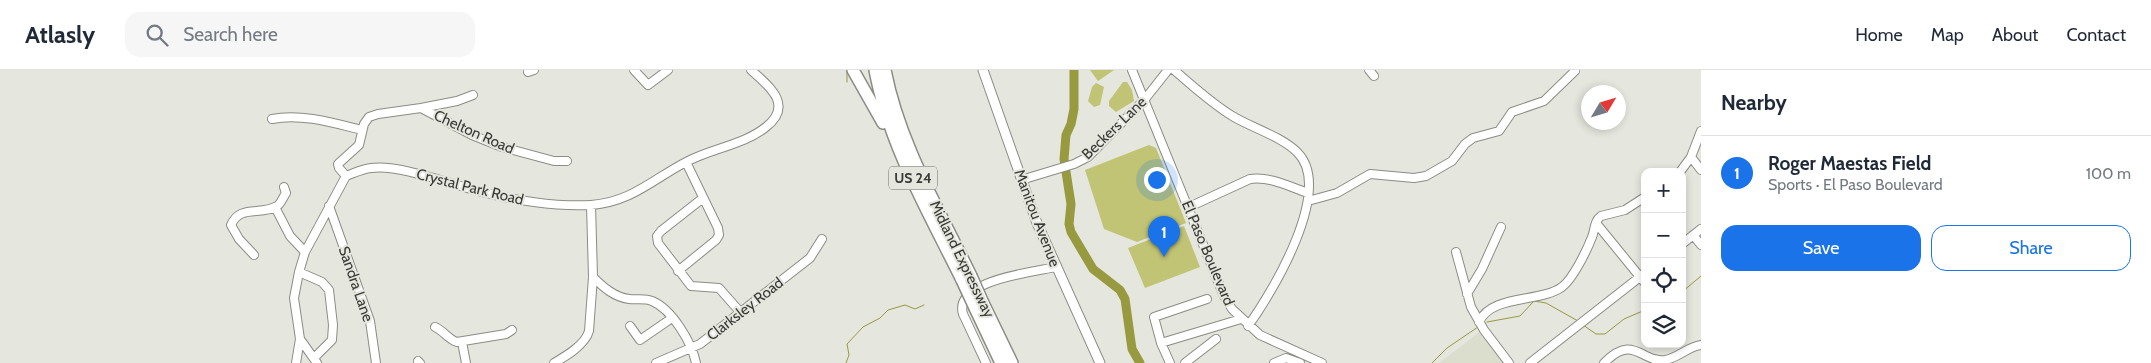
<!DOCTYPE html>
<meta charset="utf-8">
<style>
:root{--surface:#fff;--page:#f6f6f7;--text:#1f2937;--muted:#747a83;--line:#e0e1e3;--accent:#1a73e8}
body{margin:0;font-family:Cabin,sans-serif;background:var(--page);color:var(--text)}
.controls{position:absolute;right:15px;bottom:15px;display:grid;overflow:hidden;border-radius:10px;box-shadow:0 2px 8px #0003}
.controls button{width:45px;height:45px;display:grid;place-items:center;padding:0;border:0;border-bottom:1px solid var(--line);background:var(--surface);color:var(--text);font:25px sans-serif}
.compass{position:absolute;left:1581px;top:15px;width:45px;height:45px;border-radius:50%;background:var(--surface);box-shadow:0 2px 8px #0003;rotate:52deg}
.you{position:absolute;left:1156px;top:109px;width:18px;height:18px;margin:-12px;border:4px solid #fff;border-radius:50%;background:#1a73e8;box-shadow:0 0 0 8px #1a73e833}
.badge{display:grid;place-items:center;width:32px;height:32px;border-radius:50%;background:var(--accent);color:#fff;font-size:16px;font-weight:700}
.pin{position:absolute;translate:-50% -41px;filter:drop-shadow(0 1px 2px #0008)}
.pin::after{content:'';position:absolute;top:26px;width:18px;height:15px;background:inherit;clip-path:polygon(0 0,100% 0,50% 100%)}
.list{margin:0;padding:0;list-style:none}
h2{display:flex;justify-content:space-between;align-items:center;height:65px;margin:0;padding:0 20px;font-size:21px}
h2 small{font-size:16px;font-weight:400;color:var(--muted)}
.list li{display:grid;grid-template-columns:32px 1fr auto;gap:15px;align-items:center;box-sizing:border-box;height:75px;padding:0 20px;border-top:1px solid var(--line)}
.list b{display:block;font-size:19px;white-space:nowrap}
.list p{margin:0;font-size:16px;white-space:nowrap;color:var(--muted)}
.list em{font-size:16px;font-style:normal;color:var(--muted)}
.actions{display:flex;gap:10px;padding:15px 20px}
.actions a{flex:1;padding:11px 0;border:1px solid var(--accent);border-radius:15px;text-align:center;font-size:18px;color:var(--accent)}
.actions .main{background:var(--accent);color:#fff}
.icon{flex:none;width:28px;height:28px;fill:none;stroke:currentColor;stroke-width:2;stroke-linecap:round;stroke-linejoin:round}
.map{position:relative;flex:none;width:1701px;height:293px;overflow:hidden}
header{display:flex;align-items:center;gap:30px;box-sizing:border-box;height:70px;padding:0 25px;background:var(--surface);border-bottom:1px solid var(--line)}
header strong{font-size:24px}
nav{display:flex;gap:28px;margin-inline-start:auto;font-size:18px}
.search{width:350px;height:45px;background:var(--page);display:flex;align-items:center;gap:12px;box-sizing:border-box;padding:0 18px;border-radius:15px;color:var(--muted);font-size:19px}
main{display:flex}
aside{flex:1;background:var(--surface)}
.map>svg:first-child{display:block}
.built{fill:#dbddcd}
.green{fill:#c1c474}
.lines{fill:none;stroke-linecap:round;stroke-linejoin:round}
.stream{stroke:#979a3e;stroke-width:1}
.river{stroke:#979a3e;stroke-width:9}
.minor-casing{stroke:#8b8c84;stroke-width:10}
.major-casing{stroke:#8b8c84;stroke-width:11}
.highway-casing{stroke:#8b8c84;stroke-width:14}
.minor{stroke:#fff;stroke-width:8}
.major{stroke:#fff;stroke-width:9}
.highway{stroke:#fff;stroke-width:11}
.highway-bridge-casing{stroke:#8b8c84;stroke-width:14;stroke-linecap:butt}
.highway-bridge{stroke:#fff;stroke-width:11}
.labels{text-anchor:middle;stroke-width:4;stroke-linejoin:round;paint-order:stroke}
.shield{fill:#e5e6dd;stroke:#6d6e68;stroke-width:1}
.shield-label{font-size:14px;font-weight:bold;fill:#393a36}
.street-label{font-size:15px;fill:#393a36;stroke:#e5e6dd}
</style>
<header>
<strong>Atlasly</strong>
<div class="search"><svg class="icon" aria-label="search" viewBox="0 0 24 24"><circle cx="10" cy="10" r="6"/><path d="M15 15l6 6"/></svg>Search here</div>
<nav><a>Home</a><a>Map</a><a>About</a><a>Contact</a></nav>
</header>
<main>
<div class="map">
<svg width="1701" height="293" viewBox="0 0 1701 293">
<rect width="100%" height="100%" fill="#e5e6dd"/>
<path class="built" d="M 1481,261 L 1505,293 L 1439,293 Z"/>
<path class="green" d="M 1090,0 L 1114,0 L 1098,11 Z
M 1123,12 L 1127,12 L 1132,20 L 1134,31 L 1116,42 L 1109,36 L 1109,31 Z
M 1096,13 L 1104,17 L 1100,35 L 1094,37 L 1088,31 L 1092,17 Z
M 1149,75 L 1156,78 L 1186,153 L 1137,172 L 1104,159 L 1085,100 Z
M 1184,156 L 1200,197 L 1145,218 L 1128,178 Z"/>
<g class="lines">
<path class="stream" d="M 847,12 L 847,1
M 1682,222 L 1701,206
M 1487,252 L 1520,246 L 1534,231 L 1546,233 L 1578,251
M 1583,255 L 1596,264 L 1605,264 L 1624,249 L 1645,240
M 846,293 L 849,285 L 847,274 L 863,257 L 880,248 L 888,240 L 905,235 L 915,239 L 924,235
M 1432,293 L 1447,278 L 1478,257"/>
<path class="river" d="M 1074,0 L 1074,39 L 1071,54 L 1066,65 L 1064,89 L 1071,134 L 1069,154 L 1071,162 L 1093,199 L 1120,220 L 1125,229 L 1132,279 L 1140,293"/>
<g class="minor-casing">
<path id="minor" d="M 634,0 L 648,15 L 668,0
M 1132,0 L 1224,226 L 1232,239 L 1260,265 L 1322,293
M 1174,0 C 1193,16 1212,34 1234,47 C 1253,58 1282,67 1297,82 C 1335,119 1272,223 1248,256
M 1369,0 L 1374,6
M 528,2 L 534,0
M 421,38 L 457,31 L 473,25
M 272,49 C 301,43 334,53 362,60
M 1691,87 L 1701,100
M 1680,102 L 1691,87 L 1701,61
M 346,106 L 339,98 L 338,94 L 359,75 L 364,54 L 369,47 L 378,44 L 421,38 L 472,65 L 502,77 L 554,91 L 567,91
M 1021,110 L 1074,94 L 1088,87 L 1145,29 L 1168,0
M 703,128 L 661,161 L 657,166 L 658,173 L 691,216 L 719,218 L 741,243
M 1308,131 L 1337,123 L 1370,104 L 1414,108 L 1426,106 L 1452,91 L 1465,74 L 1473,68 L 1499,61 L 1512,42 L 1544,31 L 1575,1
M 329,136 L 370,251 L 376,293
M 275,137 L 290,166 L 305,182
M 1189,137 L 1250,109 C 1270,106 1290,117 1308,123
M 1596,153 L 1645,213
M 1693,165 L 1701,175
M 1682,174 L 1701,159
M 1456,182 L 1471,237 L 1484,260 L 1509,293
M 254,185 L 239,169 L 231,155 C 240,134 261,146 277,136 C 281,134 283,127 286,123 L 284,117
M 678,201 L 716,170 L 719,165 L 718,158 L 686,92
M 299,202 L 322,212 L 329,220 L 333,255 L 332,270 L 314,288
M 593,207 C 603,217 614,227 629,229 C 637,230 645,228 652,231 C 672,239 692,273 696,293
M 1467,224 L 1482,199 L 1501,157
M 1479,252 C 1492,224 1540,233 1562,217 C 1573,209 1587,180 1592,167 C 1595,160 1594,151 1601,146 L 1625,140 L 1645,127
M 630,256 L 640,270 L 672,248
M 435,257 C 444,261 448,269 457,272 L 506,264 L 512,260
M 300,269 L 317,293
M 462,272 L 466,293
M 1161,273 L 1241,249
M 418,291 L 420,293
M 296,293 L 300,269 L 294,228 L 299,202 L 305,182 L 346,106 C 354,103 362,99 371,98 C 399,94 450,114 478,121 C 512,130 556,137 591,135 C 633,132 655,107 690,90 C 714,78 745,74 766,57 C 794,35 769,16 751,0
M 554,293 C 566,286 585,275 589,261 L 593,207 L 591,135
M 656,293 L 700,274 L 810,188 L 822,169
M 986,293 L 963,244 C 953,210 1035,202 1056,197
M 1170,293 L 1161,273 L 1154,247 L 1207,229
M 1185,293 L 1216,269
M 1274,293 L 1286,288 L 1300,293
M 1530,293 L 1645,203
M 1604,293 C 1634,263 1641,293 1665,290 C 1678,288 1687,277 1701,275"/>
</g>
<g class="major-casing">
<path id="major" d="M 983,0 L 1037,153 L 1100,293"/>
</g>
<g class="highway-casing">
<path id="highway" d="M 853,0 L 883,53
M 875,0 C 889,75 929,143 962,210
M 885,0 C 899,73 939,140 971,206
M 983,233 L 1012,293
M 975,238 L 1001,293"/>
</g>
<use href="#minor" class="minor"/>
<use href="#major" class="major"/>
<use href="#highway" class="highway"/>
<g class="highway-bridge-casing">
<path id="highway-bridge" d="M 971,206 L 983,233
M 962,210 L 975,238"/>
</g>
<use href="#highway-bridge" class="highway-bridge"/>
</g>
<g class="labels">
<rect class="shield" x="889" y="96.5" width="48" height="23" rx="4"/>
<g class="shield-label">
<text x="913" y="113">US 24</text>
</g>
<g class="street-label">
<text transform="translate(1114 58) rotate(-44)" y="5">Beckers Lane</text>
<text transform="translate(474 62) rotate(24)" y="5">Chelton Road</text>
<text transform="translate(470 117) rotate(14)" y="5">Crystal Park Road</text>
<text transform="translate(1037 148) rotate(69)" y="5">Manitou Avenue</text>
<text transform="translate(1208 183) rotate(67)" y="5">El Paso Boulevard</text>
<text transform="translate(962 189) rotate(64)" y="5">Midland Expressway</text>
<text transform="translate(356 214) rotate(71)" y="5">Sandra Lane</text>
<text transform="translate(745 239) rotate(-38)" y="5">Clarksley Road</text>
</g>
</g>
</svg>
<div class="controls">
<button>+</button>
<button>−</button>
<button><svg class="icon" aria-label="locate" viewBox="0 0 24 24"><circle cx="12" cy="12" r="6"/><path d="M12 2v4M12 18v4M2 12h4M18 12h4"/></svg></button>
<button><svg class="icon" aria-label="layers" viewBox="0 0 24 24"><path d="M12 4l9 5-9 5-9-5zM3 14l9 5 9-5"/></svg></button>
</div>
<svg class="compass" viewBox="-18 -18 36 36"><path d="M0-13l5 13h-10z" fill="#e53935"/><path d="M0 13l5-13h-10z" fill="#747a83"/></svg>
<div class="you"></div>
<div class="pin badge" style="left:1164px;top:187px">1</div>
</div>
<aside>
<h2>Nearby<small></small></h2>
<ul class="list">
<li><span class="badge">1</span><div><b>Roger Maestas Field</b><p>Sports · El Paso Boulevard</p></div><em>100 m</em></li>
</ul>
<div class="actions"><a class="main">Save</a><a>Share</a></div>
</aside>
</main>
